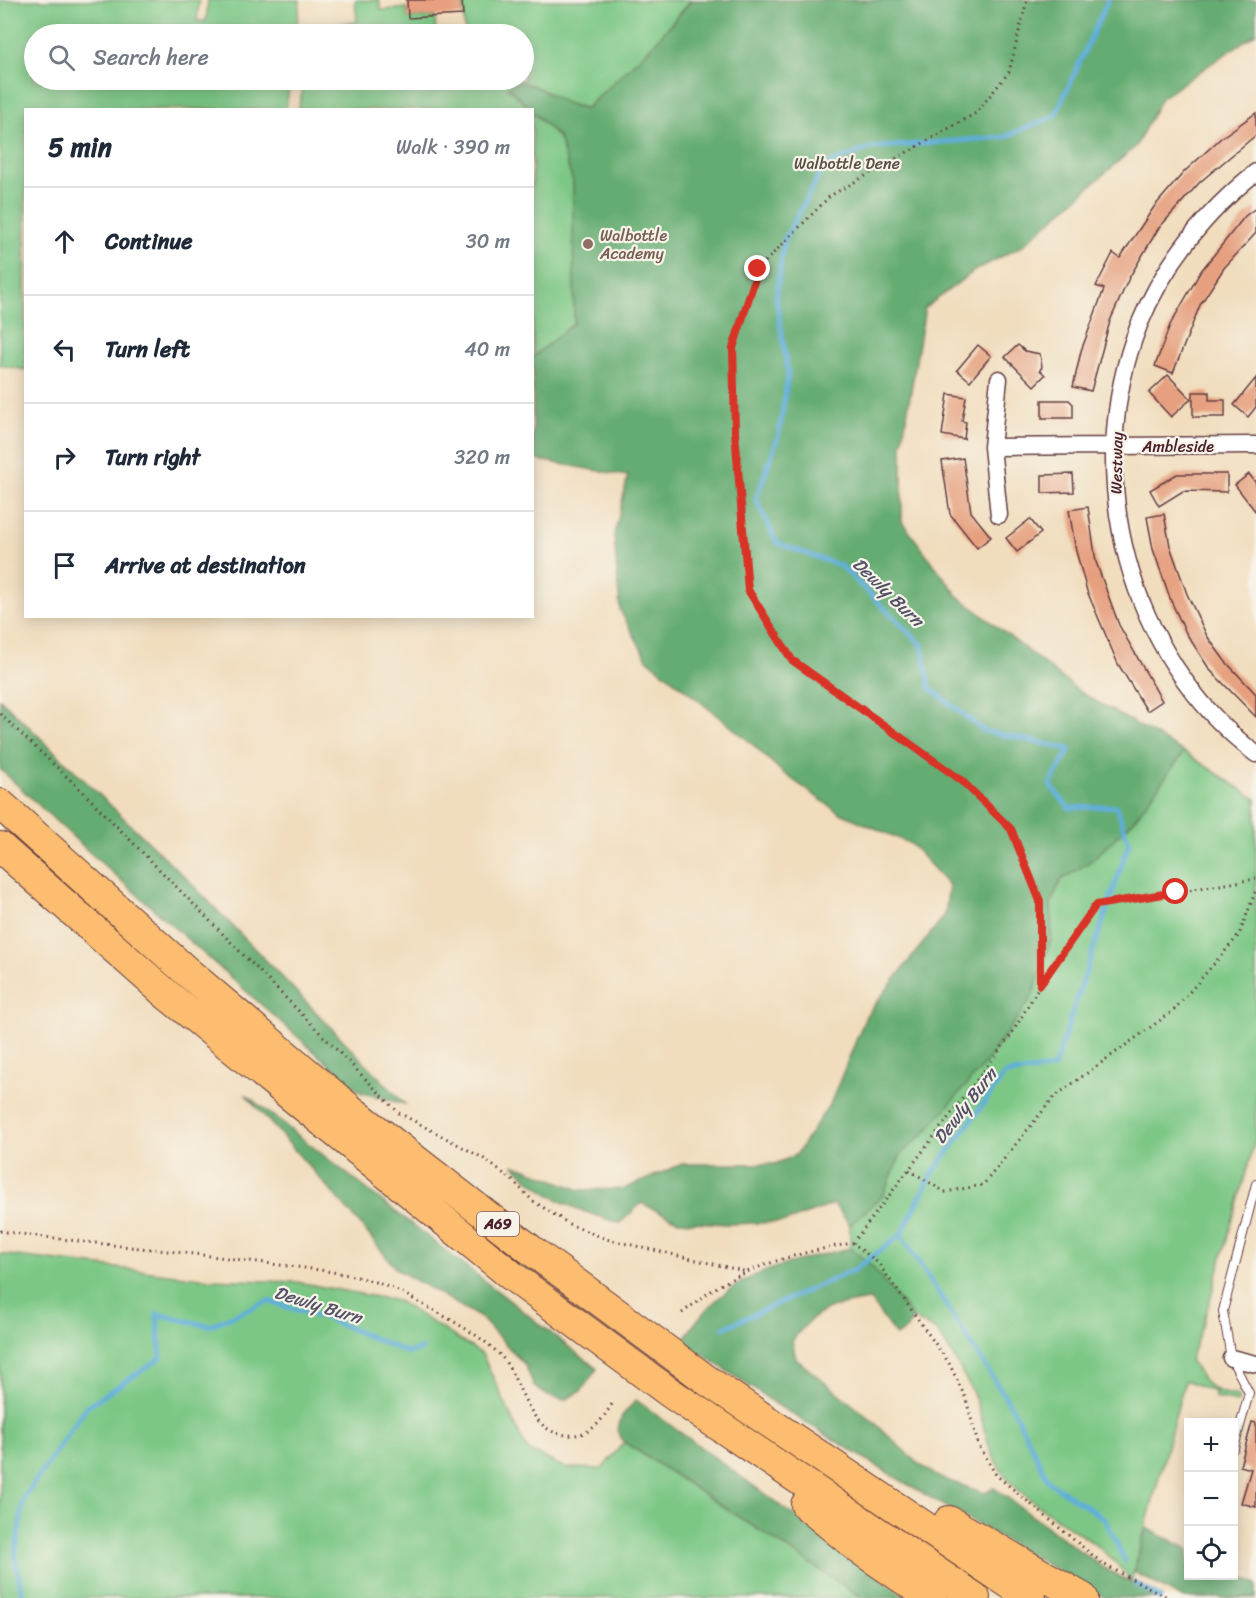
<!DOCTYPE html>
<meta charset="utf-8">
<style>
:root{--surface:#fff;--page:#f2f2f3;--text:#1f2937;--muted:#747a83;--line:#e0e1e3}
body{margin:0;font-family:Sriracha,sans-serif;background:var(--page);color:var(--text)}
.controls{position:absolute;right:18px;bottom:18px;display:grid;overflow:hidden;border-radius:0px;box-shadow:0 3px 15px #0003}
.controls button{width:54px;height:54px;display:grid;place-items:center;padding:0;border:0;border-bottom:2px solid var(--line);background:var(--surface);color:var(--text);font:30px sans-serif}
.stop{position:absolute;width:18px;height:18px;margin:-14px;border:4px solid #d93025;border-radius:50%;background:#fff}
.stop.end{background:#d93025;border-color:#fff;box-shadow:0 2px 6px #0008}
.list{margin:0;padding:0;list-style:none}
h2{display:flex;justify-content:space-between;align-items:center;height:78px;margin:0;padding:0 24px;font-size:26px}
h2 small{font-size:20px;font-weight:400;color:var(--muted)}
.list li{display:grid;grid-template-columns:39px 1fr auto;gap:18px;align-items:center;box-sizing:border-box;height:108px;padding:0 24px;border-top:2px solid var(--line)}
.list b{display:block;font-size:22px;white-space:nowrap}
.list em{font-size:20px;font-style:normal;color:var(--muted)}
.icon{flex:none;width:33px;height:33px;fill:none;stroke:currentColor;stroke-width:2;stroke-linecap:round;stroke-linejoin:round}
.map{position:relative;flex:none;width:1256px;height:1598px;overflow:hidden}
.search{position:absolute;background:var(--surface);box-shadow:0 3px 15px #0003;left:24px;top:24px;width:510px;height:66px;display:flex;align-items:center;gap:15px;box-sizing:border-box;padding:0 21px;border-radius:33px;color:var(--muted);font-size:22px}
.panel{position:absolute;background:var(--surface);box-shadow:0 3px 15px #0003;left:24px;top:108px;width:510px;height:510px;border-radius:0px}
.map>svg:first-child{display:block}
.green{fill:#7cc785;stroke:#637358;stroke-width:1.5}
.forest{fill:#65ac72;stroke:#58664e;stroke-width:1.5}
.lines{fill:none;stroke-linecap:round;stroke-linejoin:round}
.stream{stroke:#60aeda;stroke-width:5}
.building{fill:#e6a07f}
.lane-casing{stroke:#633c41;stroke-width:10}
.street-casing{stroke:#633c41;stroke-width:19}
.highway-casing{stroke:#633c41;stroke-width:32}
.path{stroke:#633c41;stroke-width:3;stroke-dasharray:1.5 4.5;stroke-linecap:butt}
.lane{stroke:#fff;stroke-width:8}
.street{stroke:#fff;stroke-width:16}
.highway{stroke:#fcbd6f;stroke-width:30}
.route{stroke:#d93025;stroke-width:8}
.education-dot{fill:#8d6e63;stroke:#f7f3e8;stroke-width:2}
.labels{text-anchor:middle;stroke-width:4.5;stroke-linejoin:round;paint-order:stroke}
.shield{fill:#f7f3e8;stroke:#7e5f64;stroke-width:1.5}
.shield-label{font-size:15px;font-weight:bold;fill:#4a1f2b}
.park-label{font-size:16px;fill:#595146;stroke:#f7f3e8}
.education-label{font-size:16px;fill:#785e54;stroke:#f7f3e8;text-anchor:start}
.street-label{font-size:16px;fill:#4a1f2b;stroke:#f7f3e8}
.water-label{font-size:18px;font-style:italic;fill:#525168;stroke:#f7f3e8}
</style>
<div class="map">
<svg width="1256" height="1598" viewBox="0 0 1256 1598">
<rect width="100%" height="100%" fill="#f7f3e8"/>
<filter id="ink" filterUnits="userSpaceOnUse"><feTurbulence type="fractalNoise" baseFrequency=".0167" numOctaves="2"/><feDisplacementMap in="SourceGraphic" scale="12" xChannelSelector="R" yChannelSelector="G"/><feConvolveMatrix kernelMatrix="1 2 1 2 8 2 1 2 1" color-interpolation-filters="sRGB"/></filter>
<filter id="wash" filterUnits="userSpaceOnUse"><feTurbulence type="fractalNoise" baseFrequency=".008" numOctaves="4" result="noise"/><feDisplacementMap in="SourceGraphic" scale="24" xChannelSelector="R" yChannelSelector="G"/><feGaussianBlur stdDeviation="1.35" result="paint"/><feColorMatrix in="noise" values="0 0 0 0 0 0 0 0 0 0 0 0 0 0 0 0 0 1.4 0 .05"/><feComposite in="paint" operator="in"/></filter>
<g filter="url(#wash)">
<rect width="100%" height="100%" fill="#f1ddbd"/>
<path class="green" d="M 0,0 L 199,0 L 197,21 L 206,21 L 208,0 L 300,0 L 296,34 L 34,34 L 34,80 L 290,80 L 286,109 L 26,110 L 25,370 L 0,365 Z
M 355,0 L 379,0 L 381,10 L 407,8 L 408,18 L 435,17 L 436,34 L 318,34 L 335,24 L 357,22 Z
M 462,0 L 691,0 L 653,45 L 586,108 L 564,103 L 532,85 L 508,88 L 530,109 L 298,110 L 305,80 L 524,80 L 524,34 L 438,34 L 465,33 Z
M 532,112 L 559,138 L 573,182 L 574,323 L 533,357 Z
M 1184,752 L 1256,799 L 1256,1137 L 1204,1321 L 1190,1360 C 1208,1384 1204,1391 1239,1396 L 1239,1400 L 1237,1402 L 1214,1397 L 1214,1392 L 1185,1380 L 1131,1582 C 1098,1532 1038,1518 1003,1473 C 985,1448 986,1428 976,1401 C 970,1385 948,1346 938,1333 C 931,1325 918,1324 911,1316 C 890,1292 875,1268 850,1248 L 850,1225 L 883,1195 L 901,1154 L 1051,940 L 1051,903 L 1061,880 L 1091,861 L 1133,821 Z
M 0,1254 L 210,1279 L 297,1282 L 398,1301 L 482,1354 L 527,1450 L 566,1468 L 602,1469 L 624,1442 L 863,1598 L 0,1598 Z"/>
<path class="forest" d="M 692,0 L 1256,0 L 1256,33 L 1161,98 L 1136,146 L 1022,246 L 974,271 L 925,308 L 902,444 L 902,522 L 958,596 L 1080,692 L 1184,752 L 1133,821 L 1091,861 L 1061,880 L 1051,903 L 1051,940 L 1032,997 L 988,1060 L 924,1134 L 901,1154 L 883,1195 L 850,1225 L 834,1204 L 785,1222 L 726,1224 L 679,1221 L 641,1203 L 620,1223 C 578,1211 543,1198 513,1164 L 580,1190 L 624,1189 L 682,1164 L 775,1164 L 796,1155 L 831,1102 L 866,1016 L 945,915 L 949,885 L 911,844 L 838,812 L 782,772 L 749,741 L 647,659 L 620,610 L 614,536 L 628,476 L 533,459 L 533,357 L 574,323 L 573,182 L 559,138 L 508,87 L 513,83 C 540,79 559,108 587,108 L 653,45 Z
M 0,699 L 189,881 L 405,1104 L 360,1092 L 88,851 L 0,769 Z
M 245,1094 L 597,1369 L 581,1391 L 565,1400 L 548,1396 L 534,1386 L 525,1365 L 481,1318 L 396,1269 L 361,1225 Z
M 850,1248 L 872,1266 L 913,1318 L 906,1330 L 896,1336 L 870,1300 C 832,1305 815,1309 792,1341 L 796,1359 L 874,1422 L 916,1462 L 940,1478 L 985,1493 L 994,1488 L 1102,1567 L 1159,1598 L 1105,1598 L 900,1480 L 779,1406 L 683,1341 C 723,1273 778,1266 850,1248 Z
M 636,1400 L 907,1598 L 863,1598 L 624,1442 L 617,1431 L 622,1416 Z
M 1146,1528 L 1188,1549 L 1188,1576 L 1234,1576 L 1234,1572 L 1256,1584 L 1256,1598 L 1182,1598 L 1134,1572 Z"/>
<g class="lines">
<path class="stream" d="M 901,1235 L 1013,1409 L 1049,1482 L 1105,1519 L 1125,1561
M 723,1328 L 854,1270 L 901,1235 L 932,1174 L 1005,1074 L 1054,1068 L 1129,843 L 1116,806 L 1069,808 L 1050,785 L 1070,749 L 984,731 L 930,688 L 922,645 L 841,566 L 777,543 L 756,499 L 779,434 L 788,374 L 776,297 L 784,240 L 825,165 L 870,148 L 1004,137 L 1055,116 L 1108,0
M 1135,1583 L 1160,1598
M 23,1598 L 15,1557 L 24,1498 L 86,1407 L 161,1358 L 157,1314 L 209,1326 L 268,1301 L 325,1318 L 408,1353 L 422,1349"/>
</g>
<g id="blocks">
<path class="building" d="M 407,0 L 462,0 L 463,15 L 408,18 Z
M 1256,113 L 1256,135 L 1200,182 L 1158,229 L 1129,278 L 1110,321 L 1091,391 L 1073,387 L 1081,351 L 1104,289 L 1096,286 L 1113,253 L 1120,258 L 1154,207 L 1184,172 L 1221,138 Z
M 1256,208 L 1256,233 L 1224,268 L 1200,305 L 1173,373 L 1155,366 L 1170,325 L 1201,271 L 1245,216 Z
M 978,345 L 991,356 L 970,381 L 957,370 Z
M 1018,345 L 1025,351 L 1040,354 L 1042,367 L 1040,370 L 1045,375 L 1034,386 L 1005,357 Z
M 1168,375 L 1191,399 L 1171,417 L 1149,393 Z
M 1256,378 L 1256,407 L 1248,417 L 1234,405 Z
M 1193,392 L 1209,392 L 1209,400 L 1225,400 L 1225,417 L 1193,417 Z
M 948,394 L 966,397 L 962,421 L 966,422 L 964,439 L 942,435 Z
M 1042,400 L 1069,400 L 1073,404 L 1073,418 L 1042,418 Z
M 963,458 L 971,512 L 991,537 L 977,548 L 950,514 L 942,461 Z
M 1073,474 L 1074,492 L 1042,493 L 1042,475 Z
M 1177,474 L 1227,474 L 1227,492 L 1183,491 L 1159,506 L 1150,490 Z
M 1249,474 L 1256,483 L 1256,512 L 1235,485 Z
M 1088,507 L 1096,562 L 1119,625 L 1162,701 L 1147,711 L 1118,664 L 1087,591 L 1076,551 L 1069,510 Z
M 1164,514 L 1170,546 L 1187,594 L 1207,636 L 1225,661 L 1256,694 L 1256,717 L 1210,670 L 1186,633 L 1171,601 L 1153,549 L 1147,517 Z
M 1030,519 L 1041,533 L 1017,552 L 1006,538 Z
M 1252,1422 L 1256,1423 L 1256,1507 L 1241,1503 L 1251,1469 L 1240,1466 Z"/>
</g>
</g>
<g filter="url(#ink)">
<use href="#blocks" fill-opacity="0" stroke="#633c41" stroke-width="1.5"/>
<g class="lines">
<g class="lane-casing">
<path id="lane" d="M 1234,1448 L 1249,1393 L 1231,1358 L 1223,1311 L 1256,1184"/>
</g>
<g class="street-casing">
<path id="street" d="M 1256,172 C 1205,213 1164,264 1139,325 C 1080,475 1128,657 1256,754
M 999,379 L 992,447 L 999,515
M 992,447 L 1256,445
M 1231,1358 L 1256,1364"/>
</g>
<g class="highway-casing">
<path id="highway" d="M 0,804 L 185,970 L 351,1110 L 531,1250 L 708,1381 L 1031,1598
M 0,847 L 166,994 L 512,1276 L 669,1392 L 975,1598
M 806,1505 L 858,1548 L 931,1598
M 949,1521 L 1083,1598"/>
</g>
<path class="path" d="M 0,714 L 82,791 L 399,1113 L 483,1158 L 512,1180 L 533,1201 L 569,1224 L 606,1239 L 748,1272
M 1040,984 L 1096,905 L 1256,879
M 909,1170 L 945,1192 L 983,1185 L 1054,1097 L 1173,1011 L 1239,935 L 1256,890
M 0,1231 C 90,1244 181,1251 272,1264 C 318,1270 366,1273 408,1296 C 435,1312 478,1332 500,1355 C 522,1379 527,1433 567,1435 C 590,1437 601,1422 612,1404
M 853,1243 L 1011,1035 L 1040,985 L 1040,901 L 1011,829 L 961,780 L 792,660 L 748,589 L 735,432 L 733,348 L 758,269 L 830,196 L 976,113 L 1009,72 L 1027,0
M 682,1313 C 696,1303 709,1291 724,1283 C 765,1261 808,1251 853,1243 L 878,1263 L 949,1363 L 966,1399 L 978,1444 L 996,1475 L 1103,1564 L 1169,1598"/>
<use href="#lane" class="lane"/>
<use href="#street" class="street"/>
<use href="#highway" class="highway"/>
</g>
</g>
<g class="lines" filter="url(#ink)">
<path class="route" d="M 758,269 L 733,348 L 735,432 L 748,590 L 792,660 L 961,780 L 1011,829 L 1040,901 L 1040,985 L 1096,905 L 1176,892"/>
</g>
<circle class="education-dot" cx="588" cy="244" r="6"/>
<g class="labels">
<rect class="shield" x="477" y="1212" width="42" height="24" rx="4.5"/>
<g class="shield-label">
<text x="498" y="1229">A69</text>
</g>
<g class="park-label">
<text x="847" y="169">Walbottle Dene</text>
</g>
<g class="education-label">
<text x="600" y="241">Walbottle<tspan x="600" dy="18">Academy</tspan></text>
</g>
<g class="street-label">
<text x="1178" y="452">Ambleside</text>
<text transform="translate(1116 463) rotate(-89)" y="6">Westway</text>
</g>
<g class="water-label">
<text transform="translate(888 592) rotate(44)" y="6">Dewly Burn</text>
<text transform="translate(965 1106) rotate(-52)" y="6">Dewly Burn</text>
<text transform="translate(318 1305) rotate(17)" y="6">Dewly Burn</text>
</g>
</g>
</svg>
<div class="controls">
<button>+</button>
<button>−</button>
<button><svg class="icon" aria-label="locate" viewBox="0 0 24 24"><circle cx="12" cy="12" r="6"/><path d="M12 2v4M12 18v4M2 12h4M18 12h4"/></svg></button>
</div>
<div class="stop" style="left:1176px;top:892px"></div>
<div class="stop end" style="left:758px;top:269px"></div>
<div class="search"><svg class="icon" aria-label="search" viewBox="0 0 24 24"><circle cx="10" cy="10" r="6"/><path d="M15 15l6 6"/></svg>Search here</div>
<section class="panel">
<h2>5 min<small>Walk · 390 m</small></h2>
<ul class="list">
<li><svg class="icon" aria-label="ahead" viewBox="0 0 24 24"><path d="M12 20V5M6 11l6-6 6 6"/></svg><div><b>Continue</b></div><em>30 m</em></li>
<li><svg class="icon" aria-label="left" viewBox="0 0 24 24"><path d="M17 20v-9H6M10 6l-5 5 5 5"/></svg><div><b>Turn left</b></div><em>40 m</em></li>
<li><svg class="icon" aria-label="right" viewBox="0 0 24 24"><path d="M7 20v-9h11M14 6l5 5-5 5"/></svg><div><b>Turn right</b></div><em>320 m</em></li>
<li><svg class="icon" aria-label="arrive" viewBox="0 0 24 24"><path d="M6 21V4h12l-3 4 3 4H6"/></svg><div><b>Arrive at destination</b></div></li>
</ul>
</section>
</div>
